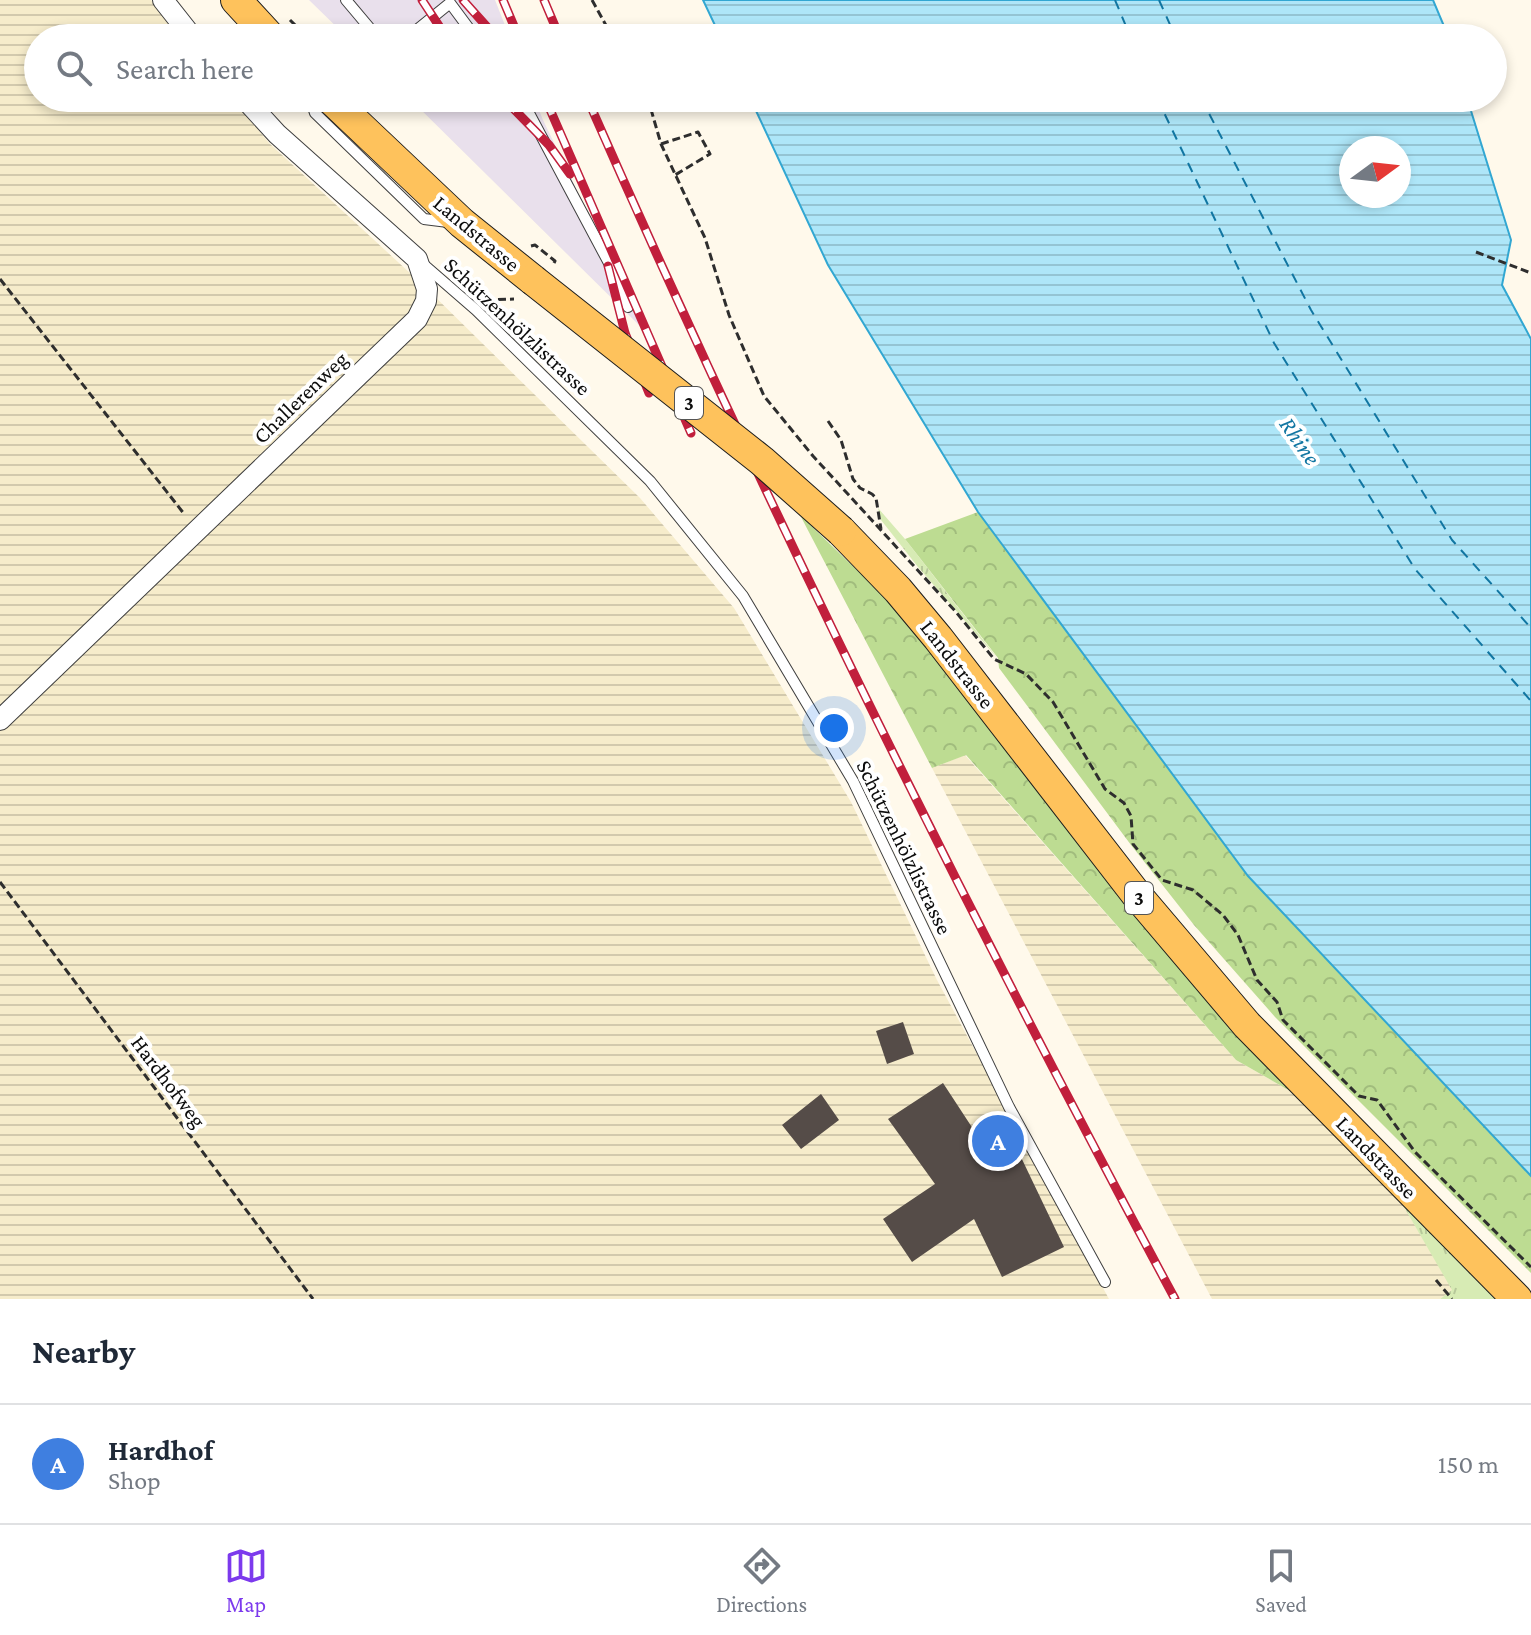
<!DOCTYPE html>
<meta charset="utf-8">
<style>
:root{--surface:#fff;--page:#f2f2f3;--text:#1f2937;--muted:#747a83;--line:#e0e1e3;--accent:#7c3aed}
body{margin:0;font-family:"Crimson Pro",serif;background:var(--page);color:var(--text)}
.compass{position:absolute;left:1339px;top:136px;width:72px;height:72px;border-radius:50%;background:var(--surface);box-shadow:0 4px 12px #0003;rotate:75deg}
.you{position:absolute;left:834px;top:728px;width:28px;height:28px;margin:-20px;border:6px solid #fff;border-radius:50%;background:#1a73e8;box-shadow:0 0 0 12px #1a73e833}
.badge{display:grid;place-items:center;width:52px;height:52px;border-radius:50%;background:var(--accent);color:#fff;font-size:26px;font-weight:700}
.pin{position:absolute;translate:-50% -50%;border:4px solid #fff;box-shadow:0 2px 8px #0006}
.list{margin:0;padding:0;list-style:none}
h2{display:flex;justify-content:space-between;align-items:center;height:104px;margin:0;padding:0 32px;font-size:34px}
h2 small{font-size:26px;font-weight:400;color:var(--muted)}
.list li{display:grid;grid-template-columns:52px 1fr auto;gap:24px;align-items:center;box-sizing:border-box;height:120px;padding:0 32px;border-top:2px solid var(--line)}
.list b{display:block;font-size:30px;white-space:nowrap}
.list p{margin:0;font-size:26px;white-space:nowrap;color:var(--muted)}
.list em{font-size:26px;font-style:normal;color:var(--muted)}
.icon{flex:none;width:44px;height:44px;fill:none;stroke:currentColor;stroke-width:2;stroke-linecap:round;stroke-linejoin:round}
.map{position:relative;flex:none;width:1531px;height:1299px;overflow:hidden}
.search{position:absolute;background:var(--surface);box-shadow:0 4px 12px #0003;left:24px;right:24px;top:24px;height:88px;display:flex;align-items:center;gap:20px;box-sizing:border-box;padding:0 28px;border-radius:44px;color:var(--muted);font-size:30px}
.sheet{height:224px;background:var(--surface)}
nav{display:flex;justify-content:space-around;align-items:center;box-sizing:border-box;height:112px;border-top:2px solid var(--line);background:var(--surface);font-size:22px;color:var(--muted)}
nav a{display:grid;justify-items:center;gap:4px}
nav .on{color:var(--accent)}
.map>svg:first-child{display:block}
.industrial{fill:#e9e0ec}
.farmland{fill:url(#farmland-rules)}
.grass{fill:url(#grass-tufts)}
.forest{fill:url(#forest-crowns)}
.water{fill:url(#water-rules);stroke:#32a7d2;stroke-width:2;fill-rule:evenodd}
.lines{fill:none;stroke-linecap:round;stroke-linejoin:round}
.ferry{stroke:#1176a2;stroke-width:2;stroke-dasharray:10 8;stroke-linecap:butt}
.building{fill:#554c48}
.lane-casing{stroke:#3f3f3f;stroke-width:12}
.street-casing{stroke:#3f3f3f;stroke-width:22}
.primary-casing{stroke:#1d1d1d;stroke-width:32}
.path{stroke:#2e2e2e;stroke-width:3;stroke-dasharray:8 4;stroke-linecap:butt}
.lane{stroke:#fff;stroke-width:10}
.street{stroke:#fff;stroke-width:20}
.primary{stroke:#fec25c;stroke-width:30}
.rail-casing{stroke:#c11f3c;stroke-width:9}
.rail{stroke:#fff;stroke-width:6;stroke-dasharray:18;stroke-linecap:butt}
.primary-bridge-casing{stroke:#1d1d1d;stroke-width:32;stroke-linecap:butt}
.primary-bridge{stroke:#fec25c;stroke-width:30}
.labels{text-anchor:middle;stroke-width:8;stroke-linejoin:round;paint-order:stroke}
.shield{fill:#fff;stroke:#555;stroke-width:2}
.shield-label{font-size:20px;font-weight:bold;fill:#0c0c0c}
.street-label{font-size:22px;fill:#0c0c0c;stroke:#fff}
.water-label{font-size:24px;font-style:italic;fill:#1176a2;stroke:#fff}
</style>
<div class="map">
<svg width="1531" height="1299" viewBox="0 0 1531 1299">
<defs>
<pattern id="farmland-rules" width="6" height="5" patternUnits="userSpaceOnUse" patternTransform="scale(2)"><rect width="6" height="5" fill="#f6eccb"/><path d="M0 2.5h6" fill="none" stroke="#d2c9ad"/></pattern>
<pattern id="grass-tufts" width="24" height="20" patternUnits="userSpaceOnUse" patternTransform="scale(2)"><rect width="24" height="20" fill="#d7ebb4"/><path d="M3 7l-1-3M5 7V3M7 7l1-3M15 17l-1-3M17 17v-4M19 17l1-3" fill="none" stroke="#b7c89a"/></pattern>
<pattern id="forest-crowns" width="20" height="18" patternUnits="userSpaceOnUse" patternTransform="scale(2)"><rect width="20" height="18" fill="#bddc92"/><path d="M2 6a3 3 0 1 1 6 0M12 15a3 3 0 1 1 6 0" fill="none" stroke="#a1bc7d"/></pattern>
<pattern id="water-rules" width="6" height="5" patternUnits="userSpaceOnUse" patternTransform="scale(2)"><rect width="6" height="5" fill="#aee6f8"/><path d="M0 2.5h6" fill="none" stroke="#94c4d3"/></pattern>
</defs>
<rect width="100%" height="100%" fill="#fff9eb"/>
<path class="industrial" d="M 309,0 L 495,0 L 510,38 L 348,38 Z
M 409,98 L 534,98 L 543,120 L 645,331 Z"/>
<path class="farmland" d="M 0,0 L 151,0 L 183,38 L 38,38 L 38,98 L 232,98 L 269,143 L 424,286 L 640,498 L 734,608 L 851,802 L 937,980 L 1109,1299 L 0,1299 Z
M 965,755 L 1236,1060 L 1299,1096 L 1393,1188 L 1453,1290 L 1440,1299 L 1212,1299 L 932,768 Z"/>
<path class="grass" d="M 878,508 L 905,539 L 998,659 L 918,567 L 881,520 Z
M 1393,1188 L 1505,1299 L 1440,1299 L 1452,1290 Z"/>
<path class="forest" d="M 978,512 L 1248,876 L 1531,1176 L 1531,1273 L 1275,1017 L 1194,925 L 1131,845 L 999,668 L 998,658 L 905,539 Z
M 800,515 L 897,609 L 1299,1096 L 1236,1060 L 966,755 L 932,768 Z"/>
<path class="water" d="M 703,0 L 1433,0 L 1449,38 L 721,38 Z
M 750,98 L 1467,98 L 1511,240 L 1502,285 L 1531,339 L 1531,1176 L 1248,876 L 978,512 L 828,265 ZM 1351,148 L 1399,148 L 1399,196 L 1351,196 Z"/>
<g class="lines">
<path class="ferry" d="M 1115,0 L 1131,38
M 1159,0 L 1176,38
M 1157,98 L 1274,343 L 1415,569 L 1531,701
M 1201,98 L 1311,310 L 1452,540 L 1531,628"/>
</g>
<path class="building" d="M 903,1022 L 914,1054 L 887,1064 L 876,1031 Z
M 943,1083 L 996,1164 L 1019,1153 L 1064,1247 L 1002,1277 L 974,1219 L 912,1262 L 883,1219 L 935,1184 L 888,1119 Z
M 821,1094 L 839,1120 L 801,1149 L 782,1125 Z"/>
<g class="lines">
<g class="lane-casing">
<path id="lane" d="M 346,0 L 378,38
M 407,38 L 450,3 L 476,38
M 310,98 L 315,113 L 424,219 L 448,222
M 521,98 L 610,265 L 628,307
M 423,264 L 476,310 L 650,481 L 743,596 L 853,781 L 1009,1107 L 1105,1282"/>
</g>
<g class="street-casing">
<path id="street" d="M 163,0 L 193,38
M 0,720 L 417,319 L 426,301 L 427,289 L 417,259 L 277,134 L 244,98"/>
</g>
<g class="primary-casing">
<path id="primary" d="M 236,0 L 271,38
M 330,98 L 462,223 L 533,280
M 841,531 L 898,590 L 938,638 L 1136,894 L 1247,1025 L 1517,1299"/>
</g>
<path class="path" d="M 592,0 L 613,38
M 290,20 L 308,38
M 646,98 L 650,106 L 661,144 L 705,238 L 729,315 L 764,396 L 813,456 L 956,612 L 994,659 L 1026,674 L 1053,702 L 1105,789 L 1124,803 L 1131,816 L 1133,844 L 1162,880 L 1193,890 L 1223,915 L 1238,935 L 1257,980 L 1277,1002 L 1283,1020 L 1359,1096 L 1377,1100 L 1415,1152 L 1531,1267
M 661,144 L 698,132 L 710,154 L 675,175
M 531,246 L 535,245 L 555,261 L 554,263
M 1476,252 L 1531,273
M 0,279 L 185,515
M 486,300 L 514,299
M 828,421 L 841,440 L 853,479 L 860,488 L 872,494 L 876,498 L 881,529
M 0,882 L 313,1299
M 1436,1280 L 1452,1299"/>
<use href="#lane" class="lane"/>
<use href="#street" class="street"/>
<use href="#primary" class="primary"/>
<g class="rail-casing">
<path id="rail" d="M 422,0 L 447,38
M 463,0 L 497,38
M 503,0 L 519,38
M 544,0 L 560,38
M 503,98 L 549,145 L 570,174
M 545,98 L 691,433
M 587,98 C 766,506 964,906 1175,1299
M 608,266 L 625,333 L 649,393"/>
</g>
<use href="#rail" class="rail"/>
<g class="primary-bridge-casing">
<path id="primary-bridge" d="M 533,280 L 762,461 L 841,531"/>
</g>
<use href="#primary-bridge" class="primary-bridge"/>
</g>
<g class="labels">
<g class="shield">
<rect x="675" y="387" width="28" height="32" rx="6"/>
<rect x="1125" y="882" width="28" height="32" rx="6"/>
</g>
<g class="shield-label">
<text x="689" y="410">3</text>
<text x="1139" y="905">3</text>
</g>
<g class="street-label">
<text transform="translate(477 233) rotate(40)" y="8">Landstrasse</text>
<text transform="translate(518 326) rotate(43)" y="8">Schützenhölzlistrasse</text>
<text transform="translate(300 397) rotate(-44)" y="8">Challerenweg</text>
<text transform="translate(958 664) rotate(52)" y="8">Landstrasse</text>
<text transform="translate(905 847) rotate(64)" y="8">Schützenhölzlistrasse</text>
<text transform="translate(169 1081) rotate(53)" y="8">Hardhofweg</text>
<text transform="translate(1377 1157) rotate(46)" y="8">Landstrasse</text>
</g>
<g class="water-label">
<text transform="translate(1300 441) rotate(55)" y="8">Rhine</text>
</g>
</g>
</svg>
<svg class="compass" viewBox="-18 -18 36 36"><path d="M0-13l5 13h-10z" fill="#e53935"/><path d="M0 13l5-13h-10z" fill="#747a83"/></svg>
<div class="you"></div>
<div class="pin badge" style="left:998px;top:1141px;background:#3f7fe0">A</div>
<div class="search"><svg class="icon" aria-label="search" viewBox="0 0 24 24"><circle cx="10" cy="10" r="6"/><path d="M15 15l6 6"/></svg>Search here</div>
</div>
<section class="sheet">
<h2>Nearby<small></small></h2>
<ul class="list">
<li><span class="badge" style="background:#3f7fe0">A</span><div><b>Hardhof</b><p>Shop</p></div><em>150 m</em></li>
</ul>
</section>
<nav>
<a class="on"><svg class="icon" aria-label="map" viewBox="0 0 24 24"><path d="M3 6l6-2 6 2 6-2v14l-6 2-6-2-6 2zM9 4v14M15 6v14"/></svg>Map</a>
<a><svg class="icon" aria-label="directions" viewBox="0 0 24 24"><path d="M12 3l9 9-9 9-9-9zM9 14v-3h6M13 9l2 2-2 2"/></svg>Directions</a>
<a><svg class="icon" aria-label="saved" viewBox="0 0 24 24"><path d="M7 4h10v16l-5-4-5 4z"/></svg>Saved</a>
</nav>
